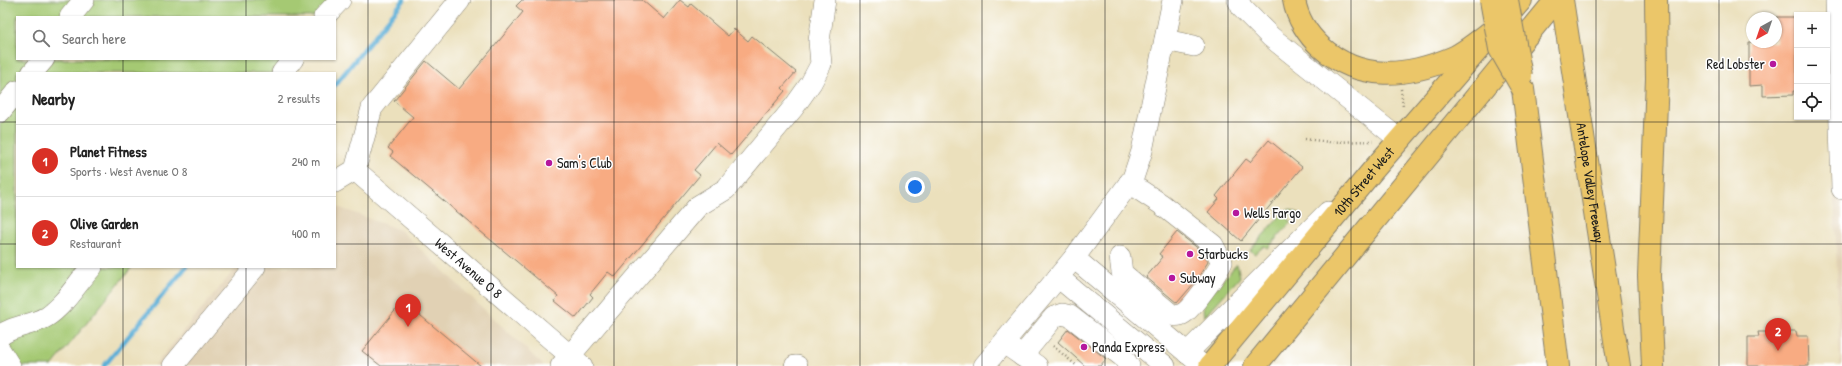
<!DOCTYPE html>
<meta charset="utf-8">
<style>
:root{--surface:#fff;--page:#f2f2f2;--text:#222;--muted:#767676;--line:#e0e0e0;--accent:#d93025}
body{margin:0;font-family:"Patrick Hand",sans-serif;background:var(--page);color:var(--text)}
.controls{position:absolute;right:12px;top:12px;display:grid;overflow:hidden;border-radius:0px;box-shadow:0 1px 3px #0004}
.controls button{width:36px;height:36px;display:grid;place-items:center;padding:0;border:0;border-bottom:1px solid var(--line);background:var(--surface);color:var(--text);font:20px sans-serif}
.compass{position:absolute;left:1746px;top:12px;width:36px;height:36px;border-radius:50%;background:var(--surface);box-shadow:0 1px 3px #0004;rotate:220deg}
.you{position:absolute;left:915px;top:187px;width:14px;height:14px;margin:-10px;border:3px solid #fff;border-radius:50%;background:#1a73e8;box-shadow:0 0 0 6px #1a73e833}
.badge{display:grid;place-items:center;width:26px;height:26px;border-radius:50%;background:var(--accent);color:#fff;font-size:13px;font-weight:700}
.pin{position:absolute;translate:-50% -33px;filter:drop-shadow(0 1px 2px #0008)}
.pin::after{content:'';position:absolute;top:21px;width:14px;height:12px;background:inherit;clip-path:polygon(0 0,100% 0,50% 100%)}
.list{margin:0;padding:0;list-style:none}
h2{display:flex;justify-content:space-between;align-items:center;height:52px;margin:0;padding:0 16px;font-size:17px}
h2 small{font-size:13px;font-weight:400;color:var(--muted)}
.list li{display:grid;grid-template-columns:26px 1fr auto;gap:12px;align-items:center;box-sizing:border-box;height:72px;padding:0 16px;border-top:1px solid var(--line)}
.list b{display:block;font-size:15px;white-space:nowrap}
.list p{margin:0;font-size:13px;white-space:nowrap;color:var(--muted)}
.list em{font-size:13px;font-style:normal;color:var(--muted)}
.icon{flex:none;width:22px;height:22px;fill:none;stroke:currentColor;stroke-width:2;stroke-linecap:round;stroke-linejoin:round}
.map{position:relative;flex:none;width:1842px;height:366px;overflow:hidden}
.search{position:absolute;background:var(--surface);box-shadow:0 1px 3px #0004;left:16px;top:16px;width:320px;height:44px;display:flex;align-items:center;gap:10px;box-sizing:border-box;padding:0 14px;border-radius:0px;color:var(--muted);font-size:15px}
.panel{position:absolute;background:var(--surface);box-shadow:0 1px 3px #0004;left:16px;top:72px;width:320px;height:196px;border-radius:0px}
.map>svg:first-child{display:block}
.built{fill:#e1d1b4}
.green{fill:#a5c973;stroke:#607248}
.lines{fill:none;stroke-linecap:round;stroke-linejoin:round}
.stream{stroke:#5cafd7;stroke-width:4.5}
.building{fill:#f8ab82}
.minor-casing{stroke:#847e6c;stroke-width:22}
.major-casing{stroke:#847e6c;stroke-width:24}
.highway-casing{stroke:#847e6c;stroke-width:24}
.path{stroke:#847e6c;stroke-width:2.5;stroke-dasharray:1 3;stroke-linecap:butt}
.minor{stroke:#fff;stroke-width:21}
.major{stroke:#ebc669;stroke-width:22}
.highway{stroke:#ebc669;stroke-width:22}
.highway-bridge-casing{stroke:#847e6c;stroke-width:24;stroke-linecap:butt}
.highway-bridge{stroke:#ebc669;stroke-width:22}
.grid{fill:none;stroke:#1c1c1c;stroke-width:1;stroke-opacity:0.55}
.poi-dot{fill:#b5179e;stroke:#fff;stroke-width:1.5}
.labels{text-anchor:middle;stroke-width:3;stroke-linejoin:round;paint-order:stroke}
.poi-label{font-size:14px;fill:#1c1c1c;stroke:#fff;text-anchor:start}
.street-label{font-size:14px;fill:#1c1c1c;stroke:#fff}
</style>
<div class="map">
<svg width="1842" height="366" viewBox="0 0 1842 366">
<rect width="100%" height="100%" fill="#fff"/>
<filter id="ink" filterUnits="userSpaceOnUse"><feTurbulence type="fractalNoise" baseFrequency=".025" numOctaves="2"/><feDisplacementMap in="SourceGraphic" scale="8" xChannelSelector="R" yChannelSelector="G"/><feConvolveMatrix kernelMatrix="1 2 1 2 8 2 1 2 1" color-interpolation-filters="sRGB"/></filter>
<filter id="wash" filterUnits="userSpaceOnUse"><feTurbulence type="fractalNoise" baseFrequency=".012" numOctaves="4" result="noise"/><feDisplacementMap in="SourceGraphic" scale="16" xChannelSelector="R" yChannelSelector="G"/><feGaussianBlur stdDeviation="0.9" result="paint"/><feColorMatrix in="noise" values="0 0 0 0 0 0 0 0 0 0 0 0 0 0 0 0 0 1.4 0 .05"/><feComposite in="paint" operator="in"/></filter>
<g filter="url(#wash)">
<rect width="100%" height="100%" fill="#ebe0bc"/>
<path class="built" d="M 1828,0 L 1842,0 L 1842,366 L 1840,366 Z
M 335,206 L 400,230 L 544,366 L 154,366 L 237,267 L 335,267 Z"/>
<path class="green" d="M 0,0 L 348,0 L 334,17 L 17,17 L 17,59 L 300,59 L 289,73 L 17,73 L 17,267 L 132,267 L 52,366 L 0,366 Z
M 1290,209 L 1300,214 L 1297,216 L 1292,214 L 1288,218 L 1291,222 L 1268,248 L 1264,246 L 1255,254 L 1250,250 L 1283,213 Z
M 1237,264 L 1240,277 L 1204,317 L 1203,309 L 1205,300 Z"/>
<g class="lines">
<path class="stream" d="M 335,85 L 404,0
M 104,366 L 186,267"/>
</g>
<g id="blocks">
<path class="building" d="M 522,0 L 642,0 L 664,19 L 680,0 L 689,7 L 691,4 L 728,36 L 734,29 L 748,41 L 752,36 L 796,72 L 782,88 L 785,91 L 731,155 L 717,143 L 694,170 L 700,175 L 615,277 L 608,272 L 590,294 L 593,297 L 576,318 L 555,301 L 558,296 L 390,156 L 393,152 L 388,148 L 413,117 L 394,101 L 426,61 L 459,89 L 523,12 L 516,6 Z
M 1776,17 L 1797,17 L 1797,91 L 1793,91 L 1793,95 L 1763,96 L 1763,85 L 1749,86 L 1749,42 L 1776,42 Z
M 1269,140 L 1302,167 L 1241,241 L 1208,212 L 1219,199 L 1216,196 L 1246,159 L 1250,162 Z
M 1177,232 L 1204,253 L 1208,262 L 1195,282 L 1177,303 L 1146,277 L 1163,257 L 1159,254 Z
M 403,301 L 481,366 L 381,366 L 362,351 Z
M 1068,329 L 1105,358 L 1106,359 L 1100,366 L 1085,366 L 1058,342 Z
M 1770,329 L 1785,329 L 1785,331 L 1796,331 L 1797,336 L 1808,336 L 1809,366 L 1748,366 L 1748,337 L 1759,337 L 1758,332 L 1770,332 Z"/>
</g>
</g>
<g filter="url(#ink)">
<use href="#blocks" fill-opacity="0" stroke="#847e6c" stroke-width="1"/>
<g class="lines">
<g class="minor-casing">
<g id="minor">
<path d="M 1238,0 L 1242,8 L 1271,37 L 1390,132"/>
<path d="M 1836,0 L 1842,189"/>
<path d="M 70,17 L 84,0"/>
<path d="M 324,17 L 340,0"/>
<path d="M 1165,40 L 1194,46"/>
<path d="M 32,73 L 44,59"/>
<path d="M 282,73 L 293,59"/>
<path d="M 0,112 L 17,91"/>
<path id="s1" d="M 355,170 L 582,366"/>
<path d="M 335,182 L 355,170 L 372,108 L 460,0"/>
<path d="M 1120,257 L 1122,273 L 1172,315 C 1176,316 1181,315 1184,313 C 1193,307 1218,272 1222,262 L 1213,245 L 1161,204 L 1129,183"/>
<path d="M 1074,258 L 1203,366"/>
<path d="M 1058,277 L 1165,366"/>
<path d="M 0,336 C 13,325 32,326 46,317 C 65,305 77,283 92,267"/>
<path d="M 1011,348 L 1037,366"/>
<path d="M 0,350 L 10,366"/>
<path d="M 1187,353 L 1328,212"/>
<path d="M 1022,356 L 1054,317 L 1062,314 L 1070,316 L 1110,347 L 1123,357 L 1129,366"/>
<path d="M 173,366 L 255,267"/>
<path d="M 561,366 L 698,206 L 726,189 L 794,107 L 811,83 L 821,64 L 819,41 L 825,0"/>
<path d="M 795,366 L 797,366"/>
<path d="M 984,366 L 1074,258 L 1133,178 L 1142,151 L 1173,0"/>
</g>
</g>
<g class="major-casing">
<g id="major">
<path id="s2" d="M 1210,366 L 1374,169 L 1521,0"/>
<path d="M 1255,366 L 1556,0"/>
</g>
</g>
<g class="highway-casing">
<g id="highway">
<path d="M 1294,0 C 1297,18 1308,35 1321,47 C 1360,82 1406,77 1452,58 C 1467,52 1491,31 1504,21"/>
<path id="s3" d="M 1562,0 L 1619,366"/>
<path d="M 1523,89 L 1558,366"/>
<path d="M 1653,366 L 1649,276 L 1657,78 L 1656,0"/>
</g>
</g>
<path class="path" d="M 1401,89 L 1403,107
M 1305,139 L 1329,142 L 1373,141
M 1053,346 L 1077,366"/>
<use href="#minor" class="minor"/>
<use href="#major" class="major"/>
<use href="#highway" class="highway"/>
<g class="highway-bridge-casing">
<path id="highway-bridge" d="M 1491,0 L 1500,49 L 1523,89
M 1507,0 L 1521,76"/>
</g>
<use href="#highway-bridge" class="highway-bridge"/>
</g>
</g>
<path class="grid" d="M 123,0 L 123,17M 246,0 L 246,17M 368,0 L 368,366M 491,0 L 491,366M 614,0 L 614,366M 737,0 L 737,366M 860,0 L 860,366M 982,0 L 982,366M 1105,0 L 1105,366M 1228,0 L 1228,366M 1351,0 L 1351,366M 1474,0 L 1474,366M 1596,0 L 1596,366M 1719,0 L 1719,366M 123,59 L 123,73M 246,59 L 246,73M 0,122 L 17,122M 335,122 L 1842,122M 0,244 L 17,244M 335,244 L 1842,244M 123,267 L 123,366M 246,267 L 246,366"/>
<g class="poi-dot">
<circle cx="1773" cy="64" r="4"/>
<circle cx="549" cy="163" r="4"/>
<circle cx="1236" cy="213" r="4"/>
<circle cx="1190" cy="254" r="4"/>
<circle cx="1172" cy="278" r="4"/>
<circle cx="1084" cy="347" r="4"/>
</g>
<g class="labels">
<g class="poi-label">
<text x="1765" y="69" text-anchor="end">Red Lobster</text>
<text x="557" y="168">Sam's Club</text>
<text x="1244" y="218">Wells Fargo</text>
<text x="1198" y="259">Starbucks</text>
<text x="1180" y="283">Subway</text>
<text x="1092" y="352">Panda Express</text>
</g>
<g class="street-label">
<text dy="5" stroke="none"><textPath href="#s2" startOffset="240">10th Street West</textPath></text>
<text dy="5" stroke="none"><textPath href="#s3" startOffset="185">Antelope Valley Freeway</textPath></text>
<text dy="5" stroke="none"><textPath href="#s1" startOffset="150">West Avenue O 8</textPath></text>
</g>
</g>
</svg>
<div class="controls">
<button>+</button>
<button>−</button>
<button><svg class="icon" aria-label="locate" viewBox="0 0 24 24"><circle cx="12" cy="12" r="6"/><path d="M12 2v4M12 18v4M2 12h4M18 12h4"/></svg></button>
</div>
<svg class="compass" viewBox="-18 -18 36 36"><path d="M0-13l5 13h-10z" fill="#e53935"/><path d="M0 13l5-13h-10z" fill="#767676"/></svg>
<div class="you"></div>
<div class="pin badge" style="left:408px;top:327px">1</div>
<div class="pin badge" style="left:1778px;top:351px">2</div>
<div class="search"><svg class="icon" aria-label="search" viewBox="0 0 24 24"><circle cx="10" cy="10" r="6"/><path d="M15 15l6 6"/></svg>Search here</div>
<section class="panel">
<h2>Nearby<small>2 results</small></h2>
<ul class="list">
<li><span class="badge">1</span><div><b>Planet Fitness</b><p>Sports · West Avenue O 8</p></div><em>240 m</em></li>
<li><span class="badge">2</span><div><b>Olive Garden</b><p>Restaurant</p></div><em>400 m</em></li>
</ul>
</section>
</div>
